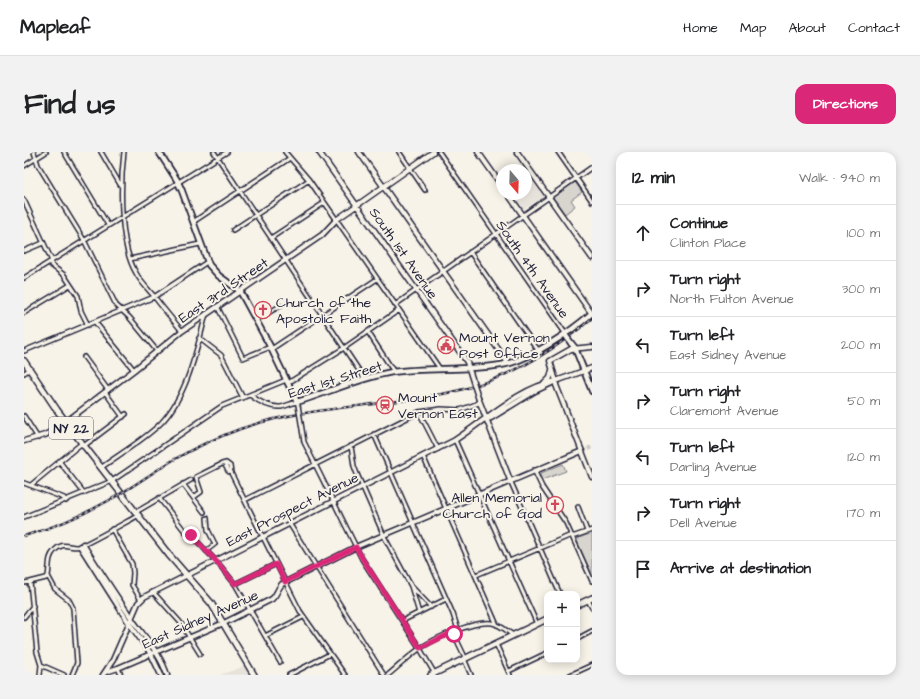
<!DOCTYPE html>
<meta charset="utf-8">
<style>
:root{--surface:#fff;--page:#f2f2f2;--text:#202124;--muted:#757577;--line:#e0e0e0;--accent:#db2777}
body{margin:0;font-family:"Architects Daughter",sans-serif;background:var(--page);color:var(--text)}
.controls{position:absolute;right:12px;bottom:12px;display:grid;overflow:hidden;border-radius:8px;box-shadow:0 2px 10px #0003}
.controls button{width:36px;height:36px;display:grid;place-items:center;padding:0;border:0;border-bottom:1px solid var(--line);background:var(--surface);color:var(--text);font:20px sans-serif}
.compass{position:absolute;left:472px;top:12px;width:36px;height:36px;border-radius:50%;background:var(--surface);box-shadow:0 2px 10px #0003;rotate:161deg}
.stop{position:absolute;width:12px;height:12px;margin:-9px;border:3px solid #db2777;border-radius:50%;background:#fff}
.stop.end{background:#db2777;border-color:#fff;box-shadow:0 1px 4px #0008}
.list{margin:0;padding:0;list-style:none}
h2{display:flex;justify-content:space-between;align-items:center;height:52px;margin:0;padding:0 16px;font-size:17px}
h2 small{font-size:13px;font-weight:400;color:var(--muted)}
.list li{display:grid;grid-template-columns:26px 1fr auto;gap:12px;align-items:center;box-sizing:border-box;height:56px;padding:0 16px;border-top:1px solid var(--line)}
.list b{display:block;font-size:15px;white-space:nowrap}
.list p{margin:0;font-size:13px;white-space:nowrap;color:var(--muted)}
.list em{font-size:13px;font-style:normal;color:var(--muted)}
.icon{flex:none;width:22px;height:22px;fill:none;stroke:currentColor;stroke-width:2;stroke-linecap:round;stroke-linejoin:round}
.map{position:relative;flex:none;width:568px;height:523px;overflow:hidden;border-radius:12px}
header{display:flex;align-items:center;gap:24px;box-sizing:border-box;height:56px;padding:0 20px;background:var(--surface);border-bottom:1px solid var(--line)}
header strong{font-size:19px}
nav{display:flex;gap:22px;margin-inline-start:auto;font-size:14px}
.intro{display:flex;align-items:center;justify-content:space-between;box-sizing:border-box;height:96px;padding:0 24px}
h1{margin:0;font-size:28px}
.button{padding:10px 18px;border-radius:12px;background:var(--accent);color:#fff;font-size:14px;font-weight:700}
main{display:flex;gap:24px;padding:0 24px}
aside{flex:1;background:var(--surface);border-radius:12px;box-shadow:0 2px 10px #0003}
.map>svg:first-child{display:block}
.built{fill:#e7e3db}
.green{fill:#d8d5cf;stroke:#7d7c85}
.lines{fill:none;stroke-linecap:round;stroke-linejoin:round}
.tertiary-tunnel{stroke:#ccc9c5;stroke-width:4;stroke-dasharray:4 2;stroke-linecap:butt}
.minor-casing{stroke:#22223b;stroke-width:6}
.tertiary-casing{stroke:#22223b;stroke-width:7}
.secondary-casing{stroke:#22223b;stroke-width:8}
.primary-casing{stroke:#22223b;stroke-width:8}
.minor{stroke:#f7f3e8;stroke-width:3}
.tertiary{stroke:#f7f3e8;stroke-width:4}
.secondary{stroke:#f7f3e8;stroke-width:4.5}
.primary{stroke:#f7f3e8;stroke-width:5}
.rail-casing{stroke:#22223b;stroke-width:2.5}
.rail{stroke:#f7f3e8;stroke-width:1;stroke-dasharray:3;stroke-linecap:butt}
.minor-bridge-casing{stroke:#22223b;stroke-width:6;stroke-linecap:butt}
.tertiary-bridge-casing{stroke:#22223b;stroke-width:7;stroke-linecap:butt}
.secondary-bridge-casing{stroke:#22223b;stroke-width:8;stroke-linecap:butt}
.minor-bridge{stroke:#f7f3e8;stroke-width:3}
.tertiary-bridge{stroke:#f7f3e8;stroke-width:4}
.secondary-bridge{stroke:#f7f3e8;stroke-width:4.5}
.route{stroke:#db2777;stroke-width:5}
.labels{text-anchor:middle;stroke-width:4;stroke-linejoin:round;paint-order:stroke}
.shield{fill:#f7f3e8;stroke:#62616f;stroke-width:1}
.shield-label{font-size:13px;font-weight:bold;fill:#22223b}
.street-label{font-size:14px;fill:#22223b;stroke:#f7f3e8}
.poi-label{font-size:14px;fill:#22223b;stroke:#f7f3e8;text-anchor:start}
</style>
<header>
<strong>Mapleaf</strong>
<nav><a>Home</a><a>Map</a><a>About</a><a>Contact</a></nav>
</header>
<div class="intro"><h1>Find us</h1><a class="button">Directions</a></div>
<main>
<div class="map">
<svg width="568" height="523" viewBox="0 0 568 523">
<rect width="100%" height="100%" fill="#f7f3e8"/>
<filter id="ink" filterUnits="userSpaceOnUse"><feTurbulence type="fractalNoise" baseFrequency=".025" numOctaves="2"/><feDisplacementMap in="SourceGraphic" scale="8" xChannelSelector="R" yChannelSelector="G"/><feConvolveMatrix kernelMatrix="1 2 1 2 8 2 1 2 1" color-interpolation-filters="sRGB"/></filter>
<g filter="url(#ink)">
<path class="built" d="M 502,19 L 520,44 L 499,58 L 487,42 L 502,42 Z
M 221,514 L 226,523 L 196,523 Z"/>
<path class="green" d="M 551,30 L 558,40 L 547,48 L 551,54 L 541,62 L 529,45 Z
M 539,312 L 542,319 L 518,328 L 516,323 L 517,321 Z
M 568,381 L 568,423 L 553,389 L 555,386 Z"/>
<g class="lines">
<path class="tertiary-tunnel" d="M 558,299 L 568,295"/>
<g class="minor-casing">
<path id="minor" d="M 10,0 L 14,13 L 60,88 L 92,153 L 105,165 L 133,199
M 40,0 L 84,73
M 77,0 L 97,34
M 100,0 C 96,33 95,92 112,121 C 116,129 123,136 129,143 C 138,155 148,167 158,179
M 190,0 L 340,226
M 261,0 L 285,28 L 416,217
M 375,0 L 401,38
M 415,0 L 541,181
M 534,0 L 568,49
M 0,14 L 22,0
M 0,48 L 28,109 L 27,113 L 40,123 L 54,144 L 57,159 L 64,173
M 169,70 L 266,6
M 209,78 L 285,28
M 247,86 L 300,51
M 0,99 L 19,91
M 446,100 L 511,194 L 517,201
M 106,107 L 176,92
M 0,126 L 203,0
M 371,153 L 568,15
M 193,154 L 219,206 L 244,196 L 249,196 L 353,127
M 0,161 L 46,133
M 232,168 L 256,154
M 71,170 L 110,218
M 344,180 L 370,220
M 175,186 L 197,203 L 219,246
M 0,199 L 130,145 L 183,110
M 60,205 L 84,238
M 0,221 L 5,218
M 264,231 L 320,196 L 375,158
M 81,240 L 99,265
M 226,243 C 234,249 246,256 257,255 C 262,254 268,251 273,250 L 273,251
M 395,260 L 414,297
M 0,264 L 14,286
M 277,271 L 280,290 L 338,407 L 395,495 L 411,522
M 350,282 L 429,462 L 434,478
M 431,288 L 513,472
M 61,293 L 102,262
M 327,294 L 330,314 L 333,322 L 361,386 L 387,434 L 395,461
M 399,304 L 473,473
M 35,309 L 60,341
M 78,315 C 97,301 120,288 137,271 C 163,244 173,197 182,162
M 510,318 L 518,335 L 542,371 L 568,429
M 207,321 L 204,319 L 201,313 L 202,311 L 206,314 L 207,321 L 276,459 L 321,523
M 486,328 L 536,442
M 0,331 L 40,346 L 42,349
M 159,332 L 180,360
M 7,333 L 58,291
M 170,345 L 177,340 L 172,325 L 198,312 L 202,311
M 135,346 L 163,382 L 167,383 L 194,411 L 211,432 L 256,510
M 221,348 L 395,260 L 417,257 L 436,258 L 455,251
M 554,355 L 563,379
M 112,360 L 167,328
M 0,365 L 88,329 L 198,254 L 262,228
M 265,371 L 360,523
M 88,377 L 108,412 L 109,421 L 108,433 L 117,448
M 182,399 L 191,392 L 184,378 L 183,366
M 452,423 L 545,384 L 551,384 L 568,378
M 24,424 C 26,414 23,406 31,398 C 41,388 48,398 57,394 C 76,385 95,374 115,363
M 24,424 L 31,437 L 45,448 L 49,456 L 53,511 L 48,523
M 0,431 L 6,430
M 211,432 L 252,412
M 388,435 L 407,455
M 129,440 L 156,470 L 176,502
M 564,448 L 568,456
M 0,465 L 9,454
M 378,469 L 422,447
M 429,480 L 440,503 L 441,509 L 447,523
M 241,484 L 279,465
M 553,487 L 568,479
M 472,492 L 486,523
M 17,513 L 40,523
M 94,516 L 97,523
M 485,519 L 523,501
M 16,523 L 17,513 L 13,500 L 6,430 L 22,426 L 24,424
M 265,523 L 306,502
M 364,523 C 375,514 386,503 398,495 C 412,486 451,468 468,471 C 475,472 483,479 489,483
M 546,523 L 568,513"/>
</g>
<g class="tertiary-casing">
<path id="tertiary" d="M 295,0 L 443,210 L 445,218
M 335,0 L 484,211
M 454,0 L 478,34
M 493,0 L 568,106
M 484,42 L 568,162
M 568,195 L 547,197 L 526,209 L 532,229 L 532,233 L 568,325
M 521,231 L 526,226 L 528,218
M 455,248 L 486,328
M 462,268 L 467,266 L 511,239 L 532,229 L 568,216
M 0,289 L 21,283 L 35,275 L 110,218 L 158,179 L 298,83 L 312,68 L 409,0
M 59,392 C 75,418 93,445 110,470 C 122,487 137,503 143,523
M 56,394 L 103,468 L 127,502 L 137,523
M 82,520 L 94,516 L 202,470 L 248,447 C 253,443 253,437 258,432 L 334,394 L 558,299
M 79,523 L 89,508 L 114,451 L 120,445 L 431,288 C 462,268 495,236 532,229"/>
</g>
<g class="secondary-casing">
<path id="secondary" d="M 135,0 L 153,28 L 158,39 L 185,113 L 195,124 L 216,139 L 247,196 L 273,250 C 305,240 335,226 368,220 C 404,215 441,219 477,213 C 504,209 548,179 568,161
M 547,191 L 551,196 L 568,239"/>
</g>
<g class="primary-casing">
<path id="primary" d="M 0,209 L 33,258 L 58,291 L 145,403 L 187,451 L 230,523
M 553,453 L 568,446
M 407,523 L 523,467"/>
</g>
<use href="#minor" class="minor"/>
<use href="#tertiary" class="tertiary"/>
<use href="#secondary" class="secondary"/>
<use href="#primary" class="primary"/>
<g class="rail-casing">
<path id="rail" d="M 0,384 C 28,376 55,365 80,351 C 105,338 127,321 151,307 C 172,295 194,285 216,277 C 287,252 364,256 436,238 C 485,226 530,199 568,166"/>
</g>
<use href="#rail" class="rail"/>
<g class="minor-bridge-casing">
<path id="minor-bridge" d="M 274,253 L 277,271"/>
</g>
<g class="tertiary-bridge-casing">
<path id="tertiary-bridge" d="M 446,220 L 455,248"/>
</g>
<g class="secondary-bridge-casing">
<path id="secondary-bridge" d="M 542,184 L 547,191"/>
</g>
<use href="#minor-bridge" class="minor-bridge"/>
<use href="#tertiary-bridge" class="tertiary-bridge"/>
<use href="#secondary-bridge" class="secondary-bridge"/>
</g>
</g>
<g class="lines" filter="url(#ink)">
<path class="route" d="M 167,383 L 194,411 L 211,432 L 252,412 L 261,430 L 332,395 L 338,406 L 396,496 L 429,480 L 430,482"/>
</g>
<defs>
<g id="church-ring" transform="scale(0.9)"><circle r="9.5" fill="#f7f3e8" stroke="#d1495b" stroke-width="1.5"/><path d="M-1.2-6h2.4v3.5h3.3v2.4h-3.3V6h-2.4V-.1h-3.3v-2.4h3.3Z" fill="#d1495b"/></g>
<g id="civic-ring" transform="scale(0.9)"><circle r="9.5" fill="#f7f3e8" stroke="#d1495b" stroke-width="1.5"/><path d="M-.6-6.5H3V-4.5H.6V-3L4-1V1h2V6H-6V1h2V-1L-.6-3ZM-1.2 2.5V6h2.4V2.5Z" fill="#d1495b"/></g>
<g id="station-ring" transform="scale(0.9)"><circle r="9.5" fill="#f7f3e8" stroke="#d1495b" stroke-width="1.5"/><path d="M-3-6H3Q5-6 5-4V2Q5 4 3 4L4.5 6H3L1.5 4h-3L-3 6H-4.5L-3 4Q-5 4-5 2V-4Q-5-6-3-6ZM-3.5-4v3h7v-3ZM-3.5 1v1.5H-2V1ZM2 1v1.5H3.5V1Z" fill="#d1495b"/></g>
</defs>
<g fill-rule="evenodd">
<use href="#church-ring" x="239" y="158"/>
<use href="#civic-ring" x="422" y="193"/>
<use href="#station-ring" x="361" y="253"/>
<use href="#church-ring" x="531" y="353"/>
</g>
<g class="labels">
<rect class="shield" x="25" y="265" width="44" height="22" rx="3"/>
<g class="shield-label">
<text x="47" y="281">NY 22</text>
</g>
<g class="street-label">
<text transform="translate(380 101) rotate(55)" y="5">South 1st Avenue</text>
<text transform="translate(509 117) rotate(55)" y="5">South 4th Avenue</text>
<text transform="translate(199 138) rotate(-34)" y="5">East 3rd Street</text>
<text transform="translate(311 227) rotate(-17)" y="5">East 1st Street</text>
<text transform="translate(268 357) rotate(-27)" y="5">East Prospect Avenue</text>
<text transform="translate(176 467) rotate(-24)" y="5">East Sidney Avenue</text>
</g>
<g class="poi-label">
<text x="252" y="155">Church of the<tspan x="252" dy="16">Apostolic Faith</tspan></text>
<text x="435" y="190">Mount Vernon<tspan x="435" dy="16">Post Office</tspan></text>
<text x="374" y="250">Mount<tspan x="374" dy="16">Vernon East</tspan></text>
<text x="518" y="350" text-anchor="end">Allen Memorial<tspan x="518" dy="16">Church of God</tspan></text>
</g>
</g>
</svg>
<div class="controls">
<button>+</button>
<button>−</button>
</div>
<svg class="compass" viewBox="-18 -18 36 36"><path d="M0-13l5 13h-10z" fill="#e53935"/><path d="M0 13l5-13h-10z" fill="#757577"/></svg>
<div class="stop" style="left:430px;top:482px"></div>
<div class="stop end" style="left:167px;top:383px"></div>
</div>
<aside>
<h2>12 min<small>Walk · 940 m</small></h2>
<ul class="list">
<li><svg class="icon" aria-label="ahead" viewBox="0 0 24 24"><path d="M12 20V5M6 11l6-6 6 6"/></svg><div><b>Continue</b><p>Clinton Place</p></div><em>100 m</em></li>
<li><svg class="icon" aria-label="right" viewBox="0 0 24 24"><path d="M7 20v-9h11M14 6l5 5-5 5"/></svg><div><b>Turn right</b><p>North Fulton Avenue</p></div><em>300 m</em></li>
<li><svg class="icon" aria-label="left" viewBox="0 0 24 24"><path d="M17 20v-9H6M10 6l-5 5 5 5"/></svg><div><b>Turn left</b><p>East Sidney Avenue</p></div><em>200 m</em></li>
<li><svg class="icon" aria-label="right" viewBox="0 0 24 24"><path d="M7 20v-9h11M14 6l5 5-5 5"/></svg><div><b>Turn right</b><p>Claremont Avenue</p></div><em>50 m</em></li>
<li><svg class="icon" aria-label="left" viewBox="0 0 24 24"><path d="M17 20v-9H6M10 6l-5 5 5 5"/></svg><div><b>Turn left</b><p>Darling Avenue</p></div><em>120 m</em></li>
<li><svg class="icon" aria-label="right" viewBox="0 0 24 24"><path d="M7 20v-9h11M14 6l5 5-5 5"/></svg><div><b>Turn right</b><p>Dell Avenue</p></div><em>170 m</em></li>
<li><svg class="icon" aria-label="arrive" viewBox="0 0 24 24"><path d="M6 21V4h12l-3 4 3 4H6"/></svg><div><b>Arrive at destination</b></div></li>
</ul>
</aside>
</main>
